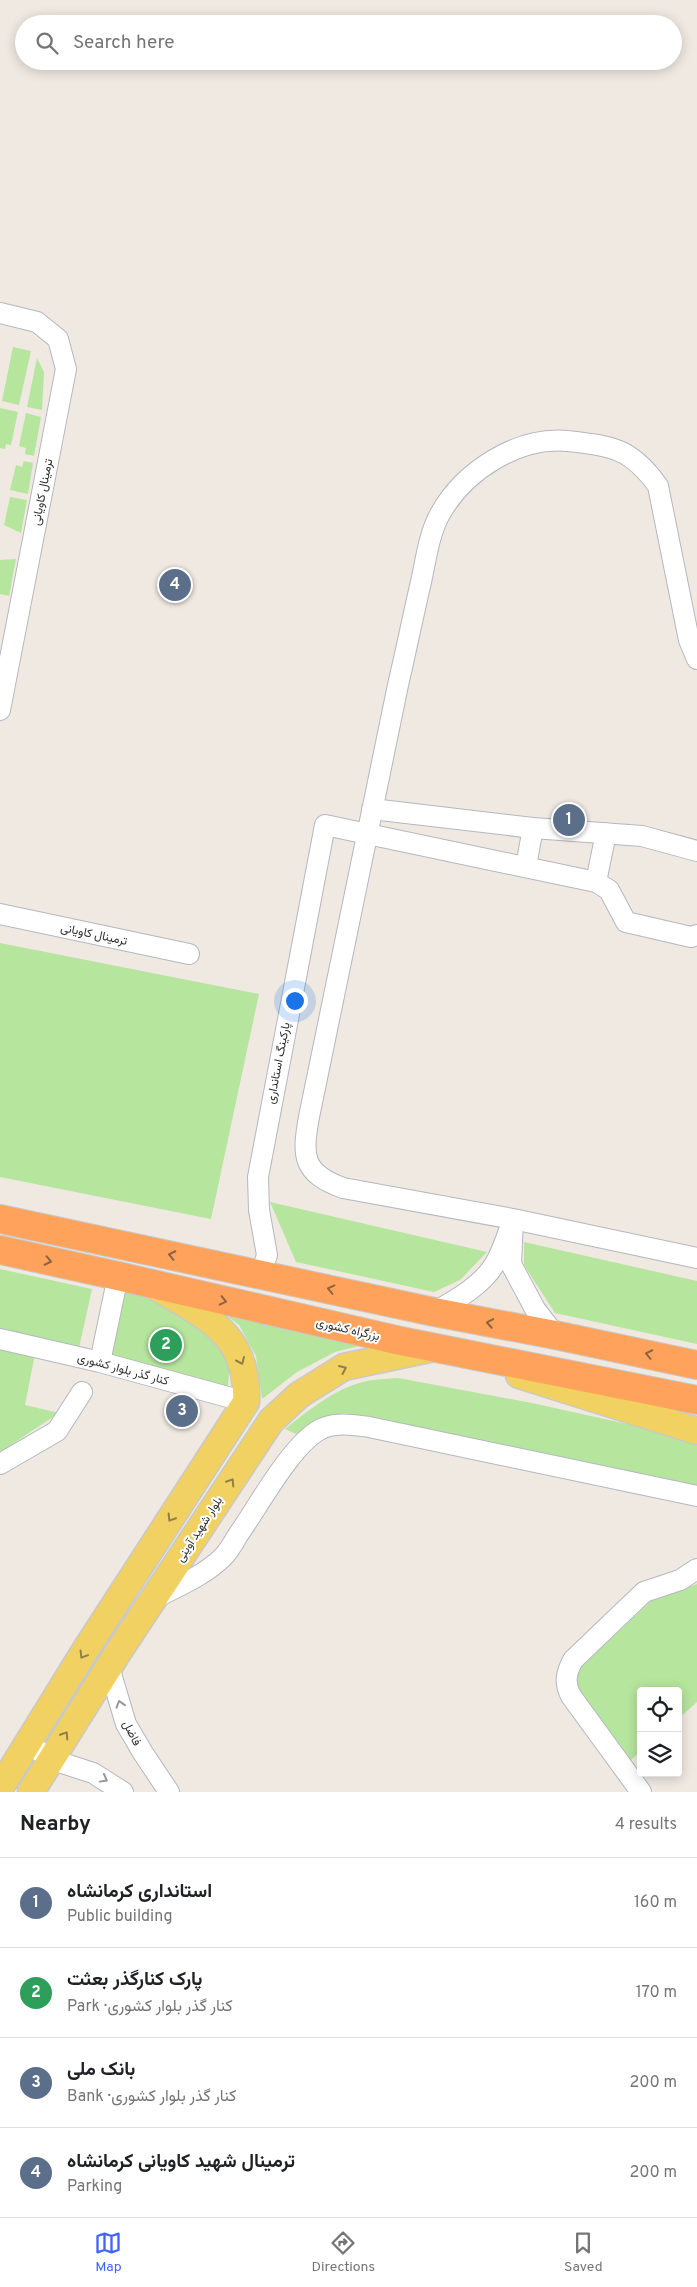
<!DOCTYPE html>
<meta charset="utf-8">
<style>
:root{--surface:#fff;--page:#f6f6f6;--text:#202124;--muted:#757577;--line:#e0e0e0;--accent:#4264fb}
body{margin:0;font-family:Overpass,Vazirmatn,sans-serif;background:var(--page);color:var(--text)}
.controls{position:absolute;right:15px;bottom:15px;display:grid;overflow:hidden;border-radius:5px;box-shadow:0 2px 12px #0003}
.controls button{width:45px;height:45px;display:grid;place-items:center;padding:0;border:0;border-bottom:1px solid var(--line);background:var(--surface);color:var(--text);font:25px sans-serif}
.you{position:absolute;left:294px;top:1000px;width:18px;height:18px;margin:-12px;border:4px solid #fff;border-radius:50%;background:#1a73e8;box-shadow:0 0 0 8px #1a73e833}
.badge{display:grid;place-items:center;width:32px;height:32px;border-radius:50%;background:var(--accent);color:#fff;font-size:16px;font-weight:700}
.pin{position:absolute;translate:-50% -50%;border:2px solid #fff;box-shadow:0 1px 5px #0006}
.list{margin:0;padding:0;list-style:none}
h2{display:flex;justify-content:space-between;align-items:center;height:65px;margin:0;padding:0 20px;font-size:21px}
h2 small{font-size:16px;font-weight:400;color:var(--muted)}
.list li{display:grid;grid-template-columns:32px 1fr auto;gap:15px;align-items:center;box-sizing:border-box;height:90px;padding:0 20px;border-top:1px solid var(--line)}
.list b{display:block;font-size:19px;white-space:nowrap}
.list p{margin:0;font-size:16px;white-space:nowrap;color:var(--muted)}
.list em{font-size:16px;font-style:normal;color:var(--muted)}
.icon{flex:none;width:28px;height:28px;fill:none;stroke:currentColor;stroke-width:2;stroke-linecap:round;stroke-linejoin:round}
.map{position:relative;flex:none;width:697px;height:1792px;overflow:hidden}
.search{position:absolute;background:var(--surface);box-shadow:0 2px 12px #0003;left:15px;right:15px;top:15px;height:55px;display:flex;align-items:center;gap:12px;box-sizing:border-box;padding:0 18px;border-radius:28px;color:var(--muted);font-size:19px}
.sheet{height:425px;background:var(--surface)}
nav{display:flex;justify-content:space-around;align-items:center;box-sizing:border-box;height:70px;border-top:1px solid var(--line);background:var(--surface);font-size:14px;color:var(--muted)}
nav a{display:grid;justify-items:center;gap:2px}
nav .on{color:var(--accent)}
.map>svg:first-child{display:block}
.green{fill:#b6e59e}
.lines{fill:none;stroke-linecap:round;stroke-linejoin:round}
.minor-casing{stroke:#b4b7c1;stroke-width:22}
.major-casing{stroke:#c9c9c9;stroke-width:29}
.highway-casing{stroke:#c9c9c9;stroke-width:30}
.minor{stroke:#fff;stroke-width:20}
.major{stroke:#f2d163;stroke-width:26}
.highway{stroke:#ffa35c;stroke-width:28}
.oneway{stroke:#8c6343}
.oneway2{stroke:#908048}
.oneway3{stroke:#969696}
.labels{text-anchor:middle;stroke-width:4;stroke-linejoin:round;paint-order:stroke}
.street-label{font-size:12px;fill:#2e2e2e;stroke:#fff}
</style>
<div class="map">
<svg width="697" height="1792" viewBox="0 0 697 1792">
<rect width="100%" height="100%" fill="#efe9e1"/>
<path class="green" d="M 13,347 L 31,351 L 19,405 L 2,401 Z
M 37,358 L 44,372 L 42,410 L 27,407 Z
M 0,408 L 18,412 L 11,445 L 6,444 L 5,449 L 0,448 Z
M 26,413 L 41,417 L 34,456 L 25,454 L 26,448 L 19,446 Z
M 24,461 L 33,463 L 28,494 L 10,490 L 16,465 L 22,467 Z
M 10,497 L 27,500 L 21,533 L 4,525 Z
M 16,559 L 9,596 L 0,594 L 0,560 Z
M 0,943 L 259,994 L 211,1219 L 0,1177 Z
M 270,1202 L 487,1252 L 460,1280 L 434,1292 L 296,1262 Z
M 524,1242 L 697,1281 L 697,1344 L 555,1313 L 524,1265 Z
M 0,1269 L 92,1289 L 79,1348 L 0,1331 Z
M 123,1287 L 177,1306 L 214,1334 L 230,1362 L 228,1386 L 109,1356 Z
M 218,1309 L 367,1344 L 335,1352 L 297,1372 L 262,1399 L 256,1356 L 239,1325 Z
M 0,1347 L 35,1354 L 25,1405 L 59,1413 L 0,1452 Z
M 398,1378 L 532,1403 L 659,1431 L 697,1443 L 697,1490 L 448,1433 L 345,1413 L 328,1416 L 296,1434 L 285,1429 C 308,1411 334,1389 363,1382 C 374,1379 386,1379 398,1378 Z
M 697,1584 L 697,1702 L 678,1719 L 678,1691 L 641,1691 L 641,1751 L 630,1761 L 578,1693 L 574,1674 L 652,1600 Z"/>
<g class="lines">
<g class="minor-casing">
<path id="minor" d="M 0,313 L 37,322 L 58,339 L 66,369 L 0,710
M 697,659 L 689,640 L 658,486 C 631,448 612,446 568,441 C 518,436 464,471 440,514 C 429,534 426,559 421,582 C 413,616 406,651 398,685 C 367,829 338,973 309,1117 C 302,1156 302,1173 343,1188 L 513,1219 L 697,1258
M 372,809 L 533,828 L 642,836 L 697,851
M 526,866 L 533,828
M 596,882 L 606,833
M 0,914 L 189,954
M 261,1274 L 267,1255 L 259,1210 L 258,1177 L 325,825 L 596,882 L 609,890 L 626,922 L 691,937 L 697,935
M 434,1312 C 456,1300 485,1284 497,1260 C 504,1247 508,1233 513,1219 L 511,1264 L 535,1309 L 555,1335
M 0,1339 L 100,1362 L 246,1402
M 100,1362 L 118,1276
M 0,1464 L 57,1431 L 82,1392
M 155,1598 C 177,1587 205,1575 223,1557 C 229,1551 234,1542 238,1535 C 258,1507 293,1441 323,1428 C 338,1422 354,1425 369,1427 L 697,1496
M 109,1667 L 126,1724 L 143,1753 L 169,1792
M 28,1743 L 50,1759 L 93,1773 L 123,1792
M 641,1792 L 571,1696 C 564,1683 566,1673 573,1660 L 644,1592 L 680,1580 L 697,1569"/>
</g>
<g class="major-casing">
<path id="major" d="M 519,1375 L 697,1431
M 0,1788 L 86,1649 L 246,1402 C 249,1335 208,1318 158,1288
M 31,1792 L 119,1651 L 271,1421 L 299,1395 L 344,1367 L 434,1348"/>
</g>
<g class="highway-casing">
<path id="highway" d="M 0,1219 L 434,1312 L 555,1335 L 697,1365
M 0,1250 L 118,1276 L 401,1341 L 697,1400"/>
</g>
<use href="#minor" class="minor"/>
<use href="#major" class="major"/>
<use href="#highway" class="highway"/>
</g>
<defs><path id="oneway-chevron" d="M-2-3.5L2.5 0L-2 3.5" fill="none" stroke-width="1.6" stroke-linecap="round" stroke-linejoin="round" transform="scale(1.25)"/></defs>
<g class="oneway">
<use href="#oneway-chevron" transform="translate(172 1255) rotate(-168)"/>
<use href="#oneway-chevron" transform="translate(48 1261) rotate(12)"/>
<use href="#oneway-chevron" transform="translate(331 1289) rotate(-167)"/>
<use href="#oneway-chevron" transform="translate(223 1301) rotate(13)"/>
<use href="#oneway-chevron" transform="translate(490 1323) rotate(-170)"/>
<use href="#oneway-chevron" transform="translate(649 1354) rotate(-168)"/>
</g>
<g class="oneway2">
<use href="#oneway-chevron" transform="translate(241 1361) rotate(66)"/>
<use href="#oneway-chevron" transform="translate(343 1369) rotate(-24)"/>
<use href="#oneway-chevron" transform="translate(231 1482) rotate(-57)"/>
<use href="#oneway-chevron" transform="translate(171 1518) rotate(122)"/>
<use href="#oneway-chevron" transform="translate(83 1655) rotate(121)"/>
<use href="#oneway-chevron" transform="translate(65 1735) rotate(-57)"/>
</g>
<g class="oneway3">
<use href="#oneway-chevron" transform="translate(120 1704) rotate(-107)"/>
<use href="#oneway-chevron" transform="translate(104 1779) rotate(29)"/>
</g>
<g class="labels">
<g class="street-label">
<text transform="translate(42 492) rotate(-79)" y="4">ترمینال کاویانی</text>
<text transform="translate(94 934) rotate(12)" y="4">ترمینال کاویانی</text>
<text transform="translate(278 1063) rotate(-79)" y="4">پارکینگ استانداری</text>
<text transform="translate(348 1329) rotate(13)" y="4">بزرگراه کشوری</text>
<text transform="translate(123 1369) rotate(15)" y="4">کنار گذر بلوار کشوری</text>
<text transform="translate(199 1529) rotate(-57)" y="4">بلوار شهید آوینی</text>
<text transform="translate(132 1733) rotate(63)" y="4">فاضل</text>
</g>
</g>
</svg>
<div class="controls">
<button><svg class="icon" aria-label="locate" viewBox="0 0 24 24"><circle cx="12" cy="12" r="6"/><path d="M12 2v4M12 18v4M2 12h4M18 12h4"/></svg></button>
<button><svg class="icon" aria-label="layers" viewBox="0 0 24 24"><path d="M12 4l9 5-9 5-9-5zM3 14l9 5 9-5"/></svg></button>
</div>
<div class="you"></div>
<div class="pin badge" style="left:569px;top:820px;background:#5c6f8a">1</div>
<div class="pin badge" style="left:166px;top:1345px;background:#2e9e5b">2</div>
<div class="pin badge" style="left:182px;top:1411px;background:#5c6f8a">3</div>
<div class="pin badge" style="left:175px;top:585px;background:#5c6f8a">4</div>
<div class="search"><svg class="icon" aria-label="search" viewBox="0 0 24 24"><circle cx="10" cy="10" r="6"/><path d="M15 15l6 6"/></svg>Search here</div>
</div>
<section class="sheet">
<h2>Nearby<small>4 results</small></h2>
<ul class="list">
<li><span class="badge" style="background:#5c6f8a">1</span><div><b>استانداری کرمانشاه</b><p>Public building</p></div><em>160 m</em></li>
<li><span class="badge" style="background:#2e9e5b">2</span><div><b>پارک کنارگذر بعثت</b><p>Park · کنار گذر بلوار کشوری</p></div><em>170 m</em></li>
<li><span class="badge" style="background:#5c6f8a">3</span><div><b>بانک ملی</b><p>Bank · کنار گذر بلوار کشوری</p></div><em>200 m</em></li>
<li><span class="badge" style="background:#5c6f8a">4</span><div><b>ترمینال شهید کاویانی کرمانشاه</b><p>Parking</p></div><em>200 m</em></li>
</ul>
</section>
<nav>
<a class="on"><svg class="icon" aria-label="map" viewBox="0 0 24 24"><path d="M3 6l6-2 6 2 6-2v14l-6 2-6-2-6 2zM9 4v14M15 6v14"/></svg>Map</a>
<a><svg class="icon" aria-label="directions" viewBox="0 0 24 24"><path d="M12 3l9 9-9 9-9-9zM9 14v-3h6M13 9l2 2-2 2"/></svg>Directions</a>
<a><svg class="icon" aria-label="saved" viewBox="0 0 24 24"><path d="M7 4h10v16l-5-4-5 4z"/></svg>Saved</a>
</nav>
